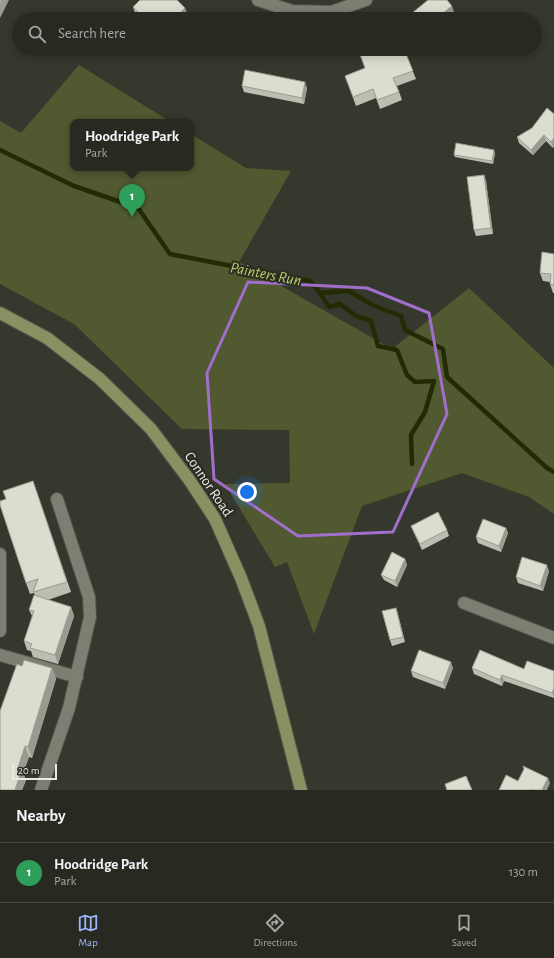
<!DOCTYPE html>
<style>
:root{--surface:#282a21;--page:#34362e;--text:#f1f3f6;--muted:#a5a7a5;--line:#44463f;--accent:#9bb5fd}
body{margin:0;font-family:"Alegreya Sans",sans-serif;background:var(--page);color:var(--text)}
.scale{position:absolute;left:12px;bottom:10px;width:45px;box-sizing:border-box;padding-left:4px;border:2px solid #e8eae3;border-top:0;font-size:11px;line-height:14px;white-space:nowrap;color:#e8eae3;-webkit-text-stroke:3px #2b2d22;paint-order:stroke}
.you{position:absolute;left:247px;top:492px;width:14px;height:14px;margin:-10px;border:3px solid #fff;border-radius:50%;background:#1a73e8;box-shadow:0 0 0 6px #1a73e833}
.badge{display:grid;place-items:center;width:26px;height:26px;border-radius:50%;background:var(--accent);color:#fff;font-size:13px;font-weight:700}
.pin{position:absolute;translate:-50% -33px;filter:drop-shadow(0 1px 2px #0008)}
.pin::after{content:'';position:absolute;top:21px;width:14px;height:12px;background:inherit;clip-path:polygon(0 0,100% 0,50% 100%)}
.popup{position:absolute;left:70px;top:119px;width:124px;height:52px;box-sizing:border-box;display:grid;place-content:center;border-radius:8px;background:var(--surface);filter:drop-shadow(0 1px 3px #0005);font-size:13px;white-space:nowrap;color:var(--muted)}
.popup b{font-size:15px;color:var(--text)}
.popup::after{content:'';position:absolute;left:50%;top:100%;margin-left:-8px;border:8px solid transparent;border-top-color:var(--surface)}
.list{margin:0;padding:0;list-style:none}
h2{display:flex;justify-content:space-between;align-items:center;height:52px;margin:0;padding:0 16px;font-size:17px}
h2 small{font-size:13px;font-weight:400;color:var(--muted)}
.list li{display:grid;grid-template-columns:26px 1fr auto;gap:12px;align-items:center;box-sizing:border-box;height:60px;padding:0 16px;border-top:1px solid var(--line)}
.list b{display:block;font-size:15px;white-space:nowrap}
.list p{margin:0;font-size:13px;white-space:nowrap;color:var(--muted)}
.list em{font-size:13px;font-style:normal;color:var(--muted)}
.icon{flex:none;width:22px;height:22px;fill:none;stroke:currentColor;stroke-width:2;stroke-linecap:round;stroke-linejoin:round}
.map{position:relative;flex:none;width:554px;height:790px;overflow:hidden}
.search{position:absolute;background:var(--surface);box-shadow:0 2px 10px #0003;left:12px;right:12px;top:12px;height:44px;display:flex;align-items:center;gap:10px;box-sizing:border-box;padding:0 14px;border-radius:22px;color:var(--muted);font-size:15px}
.sheet{height:112px;background:var(--surface)}
nav{display:flex;justify-content:space-around;align-items:center;box-sizing:border-box;height:56px;border-top:1px solid var(--line);background:var(--surface);font-size:11px;color:var(--muted)}
nav a{display:grid;justify-items:center;gap:2px}
nav .on{color:var(--accent)}
.map>svg:first-child{display:block}
.green{fill:#505930}
.lines{fill:none;stroke-linecap:round;stroke-linejoin:round}
.stream{stroke:#242a03;stroke-width:4.5}
.minor-casing{stroke:#51544a;stroke-width:14}
.major-casing{stroke:#51544a;stroke-width:14}
.minor{stroke:#7c8072;stroke-width:12}
.major{stroke:#879161;stroke-width:12}
.wall{fill:#bbbfb2}
.shaded-wall{fill:#999b91}
.building{fill:#dadecf;stroke:#999b91}
.marked{fill:none;stroke:#a16ecc;stroke-width:3;stroke-linejoin:round}
.labels{text-anchor:middle;stroke-width:4;stroke-linejoin:round;paint-order:stroke}
.street-label{font-size:15px;fill:#e8eae3;stroke:#2b2d22}
.water-label{font-size:16px;font-style:italic;fill:#bacf6a;stroke:#2b2d22}
</style>
<div class="map">
<svg width="554" height="790" viewBox="0 0 554 790">
<rect width="100%" height="100%" fill="#35382c"/>
<path class="green" d="M 79,65 L 171,122 L 73,122 L 73,168 L 191,168 L 191,134 L 246,168 L 291,171 L 239,262 L 392,349 L 469,288 L 554,368 L 554,514 L 529,497 L 462,473 L 362,506 L 314,634 L 287,562 L 275,567 L 225,484 L 290,483 L 289,430 L 182,429 L 74,324 L 0,284 L 0,121 L 21,133 Z"/>
<g class="lines">
<path class="stream" d="M 0,150 L 74,186 L 138,208 L 170,254 L 310,281 L 320,293 L 349,291 L 372,305 L 401,316 L 405,330 L 443,349 L 447,377 L 547,468 L 554,472
M 320,293 L 329,307 L 340,304 L 356,316 L 371,321 L 378,346 L 397,350 L 407,375 L 415,382 L 434,381 L 425,412 L 411,435 L 412,464"/>
<g class="minor-casing">
<path id="minor" d="M 258,0 L 292,11 L 331,12 L 366,0
M 0,554 L 0,631
M 464,603 L 554,638
M 0,655 L 77,677
M 41,790 L 69,708 L 90,617 L 89,597 L 57,499"/>
</g>
<g class="major-casing">
<path id="major" d="M 0,313 L 47,338 L 100,379 L 151,429 L 190,481 L 215,519 L 241,578 L 259,626 L 301,790"/>
</g>
<use href="#minor" class="minor"/>
<use href="#major" class="major"/>
</g>
<path class="wall" d="M 133,7 L 185,8 L 188,17 L 186,19 L 139,19 L 136,16 Z
M 404,49 L 416,79 L 397,86 L 402,100 L 380,109 L 376,98 L 356,106 L 345,76 L 365,68 L 397,51 Z
M 242,86 L 307,88 L 304,104 L 244,92 Z
M 554,114 L 554,146 L 553,148 L 546,141 L 533,155 L 519,143 L 517,137 L 532,128 Z
M 495,153 L 493,164 L 455,157 L 454,155 Z
M 484,175 L 486,181 L 493,234 L 476,236 L 474,230 Z
M 554,254 L 554,293 L 553,293 L 550,284 L 550,282 L 543,281 L 540,273 Z
M 37,492 L 71,592 L 48,600 L 71,607 L 74,616 L 58,664 L 33,657 L 31,651 L 27,650 L 24,641 L 32,616 L 29,610 L 35,595 L 34,593 L 30,594 L 26,583 Z
M 411,526 L 447,530 L 449,536 L 422,550 L 413,531 Z
M 506,528 L 508,533 L 501,552 L 478,543 L 476,537 Z
M 405,559 L 407,565 L 397,587 L 384,580 L 381,575 Z
M 549,571 L 543,591 L 518,583 L 516,577 Z
M 396,608 L 405,642 L 392,646 L 390,640 Z
M 22,666 L 52,668 L 56,679 L 32,758 L 29,757 L 23,773 L 26,780 L 22,790 Z
M 453,668 L 445,689 L 413,677 L 411,671 Z
M 472,668 L 524,669 L 554,671 L 554,698 L 504,681 L 502,686 L 474,674 Z"/>
<path class="shaded-wall" d="M 2,0 L 9,0 L 0,18 L 0,5 Z
M 452,6 L 454,12 L 445,19 L 436,19 Z
M 185,8 L 188,17 L 186,19 L 175,19 Z
M 157,13 L 160,19 L 152,19 Z
M 305,82 L 307,88 L 304,104 L 302,98 Z
M 544,135 L 546,141 L 533,155 L 531,150 Z
M 554,138 L 554,146 L 553,148 L 551,142 Z
M 494,150 L 495,153 L 493,164 L 492,161 Z
M 484,175 L 486,181 L 493,234 L 491,228 Z
M 506,528 L 508,533 L 501,552 L 499,546 Z
M 405,559 L 407,565 L 397,587 L 395,581 Z
M 547,565 L 549,571 L 543,591 L 540,586 Z
M 71,607 L 74,616 L 58,664 L 55,655 Z
M 396,608 L 398,614 L 405,642 L 403,637 Z
M 451,662 L 453,668 L 445,689 L 443,683 Z
M 52,668 L 56,679 L 32,758 L 28,747 Z
M 502,675 L 504,681 L 502,686 L 500,680 Z
M 554,688 L 554,697 L 552,693 Z
M 25,746 L 29,757 L 23,773 L 26,780 L 22,790 L 15,790 L 18,768 Z
M 548,778 L 550,783 L 547,790 L 542,790 Z"/>
<path class="building" d="M 0,0 L 2,0 L 0,5 Z
M 140,0 L 177,0 L 185,8 L 175,19 L 164,19 L 157,13 L 152,19 L 145,19 L 133,7 Z
M 428,0 L 447,0 L 452,6 L 436,19 L 407,19 L 406,18 Z
M 358,49 L 396,49 L 397,51 L 402,49 L 404,49 L 413,71 L 393,78 L 399,92 L 377,100 L 373,89 L 353,97 L 345,76 L 365,68 Z
M 245,70 L 305,82 L 302,98 L 242,86 Z
M 547,108 L 554,114 L 554,138 L 551,142 L 544,135 L 531,150 L 517,137 L 532,128 Z
M 456,143 L 494,150 L 492,161 L 454,155 Z
M 484,175 L 491,228 L 474,230 L 467,177 Z
M 542,252 L 554,254 L 554,285 L 550,284 L 551,274 L 540,273 Z
M 33,481 L 67,582 L 33,592 L 38,579 L 26,583 L 0,505 L 0,501 L 6,499 L 3,491 Z
M 438,512 L 447,530 L 420,544 L 411,526 Z
M 483,519 L 506,528 L 499,546 L 476,537 Z
M 392,552 L 405,559 L 395,581 L 381,575 Z
M 522,557 L 547,565 L 540,586 L 516,577 Z
M 34,595 L 71,607 L 55,655 L 30,648 L 32,644 L 24,641 L 34,611 L 29,610 Z
M 396,608 L 403,637 L 390,640 L 382,611 Z
M 419,650 L 451,662 L 443,683 L 411,671 Z
M 480,650 L 524,669 L 527,661 L 554,671 L 554,688 L 552,693 L 502,675 L 500,680 L 472,668 Z
M 24,660 L 52,668 L 28,747 L 25,746 L 18,768 L 22,769 L 15,790 L 0,790 L 0,711 L 17,664 L 22,666 Z
M 523,766 L 548,778 L 542,790 L 532,790 L 531,789 L 531,790 L 499,790 L 506,775 L 518,781 L 524,769 Z
M 466,776 L 472,790 L 447,790 L 445,784 Z"/>
<path class="marked" d="M 248,282 L 367,288 L 429,313 L 447,414 L 393,532 L 298,536 L 214,479 L 207,373 Z"/>
<g class="labels">
<g class="street-label">
<text transform="translate(209 484) rotate(56)" y="5">Connor Road</text>
</g>
<g class="water-label">
<text transform="translate(266 273) rotate(11)" y="6">Painters Run</text>
</g>
</g>
</svg>
<div class="scale">20 m</div>
<div class="you"></div>
<div class="pin badge" style="left:132px;top:217px;background:#2e9e5b">1</div>
<div class="popup"><b>Hoodridge Park</b>Park</div>
<div class="search"><svg class="icon" aria-label="search" viewBox="0 0 24 24"><circle cx="10" cy="10" r="6"/><path d="M15 15l6 6"/></svg>Search here</div>
</div>
<section class="sheet">
<h2>Nearby<small></small></h2>
<ul class="list">
<li><span class="badge" style="background:#2e9e5b">1</span><div><b>Hoodridge Park</b><p>Park</p></div><em>130 m</em></li>
</ul>
</section>
<nav>
<a class="on"><svg class="icon" aria-label="map" viewBox="0 0 24 24"><path d="M3 6l6-2 6 2 6-2v14l-6 2-6-2-6 2zM9 4v14M15 6v14"/></svg>Map</a>
<a><svg class="icon" aria-label="directions" viewBox="0 0 24 24"><path d="M12 3l9 9-9 9-9-9zM9 14v-3h6M13 9l2 2-2 2"/></svg>Directions</a>
<a><svg class="icon" aria-label="saved" viewBox="0 0 24 24"><path d="M7 4h10v16l-5-4-5 4z"/></svg>Saved</a>
</nav>
